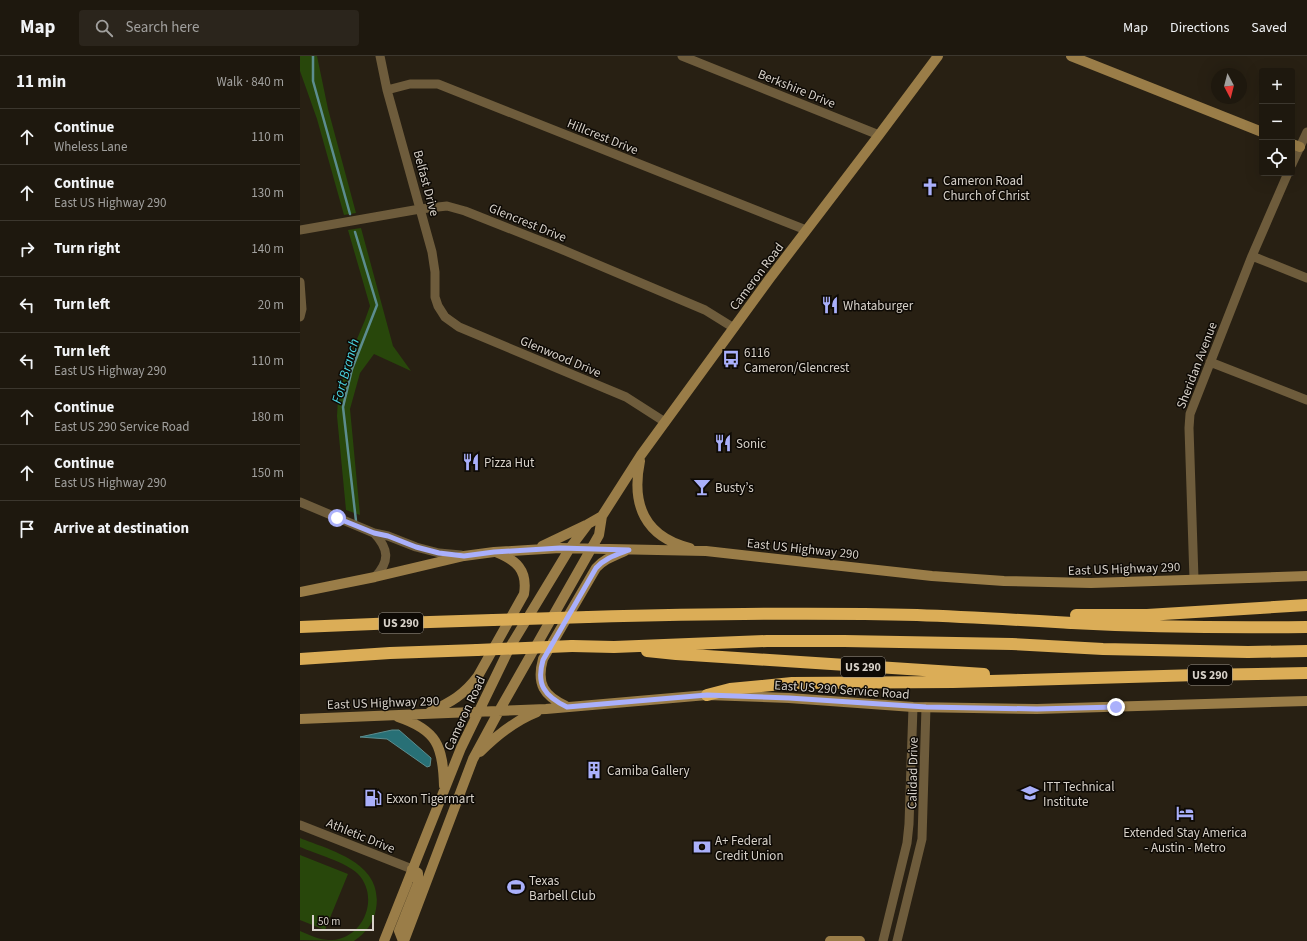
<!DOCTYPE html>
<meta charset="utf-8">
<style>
:root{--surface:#1e180e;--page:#2b251c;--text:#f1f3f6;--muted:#a1a09e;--line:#3c372e}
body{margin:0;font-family:"Source Sans 3",sans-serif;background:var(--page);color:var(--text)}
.controls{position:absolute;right:12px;top:12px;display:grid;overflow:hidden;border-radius:4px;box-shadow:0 4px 16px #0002}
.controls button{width:36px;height:36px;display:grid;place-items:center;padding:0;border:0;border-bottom:1px solid var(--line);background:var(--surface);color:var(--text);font:20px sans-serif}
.compass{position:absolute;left:911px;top:12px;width:36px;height:36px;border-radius:50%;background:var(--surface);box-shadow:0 4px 16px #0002;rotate:173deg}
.scale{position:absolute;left:12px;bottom:10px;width:62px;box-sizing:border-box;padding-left:4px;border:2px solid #d7d1c9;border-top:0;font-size:11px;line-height:14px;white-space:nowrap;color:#d7d1c9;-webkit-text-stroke:3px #0e0a05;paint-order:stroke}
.stop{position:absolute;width:12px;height:12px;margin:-9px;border:3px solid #aab0fb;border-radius:50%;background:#fff}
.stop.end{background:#aab0fb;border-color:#fff;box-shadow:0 1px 4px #0008}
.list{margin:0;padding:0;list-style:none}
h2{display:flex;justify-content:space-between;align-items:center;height:52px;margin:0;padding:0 16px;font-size:17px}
h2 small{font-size:13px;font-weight:400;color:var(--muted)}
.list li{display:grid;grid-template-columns:26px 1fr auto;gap:12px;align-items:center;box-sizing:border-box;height:56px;padding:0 16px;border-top:1px solid var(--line)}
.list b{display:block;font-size:15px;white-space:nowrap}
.list p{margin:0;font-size:13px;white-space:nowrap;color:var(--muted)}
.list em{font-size:13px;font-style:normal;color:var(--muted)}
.icon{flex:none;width:22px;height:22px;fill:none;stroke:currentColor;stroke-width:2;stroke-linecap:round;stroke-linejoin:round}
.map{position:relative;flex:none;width:1007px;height:885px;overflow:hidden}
header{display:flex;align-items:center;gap:24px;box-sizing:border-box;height:56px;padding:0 20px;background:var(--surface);border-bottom:1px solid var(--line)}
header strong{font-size:19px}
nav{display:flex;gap:22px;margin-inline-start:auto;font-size:14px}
.search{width:280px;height:36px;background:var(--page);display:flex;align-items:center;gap:10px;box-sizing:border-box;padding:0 14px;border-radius:4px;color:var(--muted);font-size:15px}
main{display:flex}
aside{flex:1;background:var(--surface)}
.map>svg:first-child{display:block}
.green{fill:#28470b}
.water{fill:#287076;stroke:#5c8d8f}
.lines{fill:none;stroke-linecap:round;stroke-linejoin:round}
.stream{stroke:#5c8d8f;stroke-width:2.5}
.street{stroke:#6e5c3c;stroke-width:9}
.secondary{stroke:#9a7d48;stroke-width:10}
.highway{stroke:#dbad57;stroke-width:12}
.highway-bridge{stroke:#dbad57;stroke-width:12}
.route{stroke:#aab0fb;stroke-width:5}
.labels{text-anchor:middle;stroke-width:3;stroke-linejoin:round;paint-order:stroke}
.shield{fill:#0e0a05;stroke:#9b958e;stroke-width:1}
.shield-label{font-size:12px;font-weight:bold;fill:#d7d1c9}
.street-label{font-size:13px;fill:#d7d1c9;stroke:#0e0a05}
.poi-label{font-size:13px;fill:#d7d1c9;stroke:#0e0a05;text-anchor:start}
.water-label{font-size:14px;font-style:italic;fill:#49d4df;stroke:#0e0a05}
</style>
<header>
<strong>Map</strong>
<div class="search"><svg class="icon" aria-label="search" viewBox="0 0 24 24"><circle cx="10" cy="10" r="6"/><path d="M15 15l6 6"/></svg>Search here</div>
<nav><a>Map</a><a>Directions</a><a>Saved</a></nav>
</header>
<main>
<aside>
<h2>11 min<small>Walk · 840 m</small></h2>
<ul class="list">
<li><svg class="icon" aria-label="ahead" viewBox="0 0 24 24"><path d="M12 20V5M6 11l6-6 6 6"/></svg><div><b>Continue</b><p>Wheless Lane</p></div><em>110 m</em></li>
<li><svg class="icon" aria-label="ahead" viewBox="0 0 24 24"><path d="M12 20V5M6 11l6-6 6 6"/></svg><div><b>Continue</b><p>East US Highway 290</p></div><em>130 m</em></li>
<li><svg class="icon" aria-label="right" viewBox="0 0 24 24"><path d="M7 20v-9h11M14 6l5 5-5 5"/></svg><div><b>Turn right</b></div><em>140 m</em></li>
<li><svg class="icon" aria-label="left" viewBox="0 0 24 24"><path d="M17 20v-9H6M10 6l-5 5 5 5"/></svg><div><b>Turn left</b></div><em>20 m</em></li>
<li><svg class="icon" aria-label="left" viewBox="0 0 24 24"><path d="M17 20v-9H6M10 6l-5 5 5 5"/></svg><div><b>Turn left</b><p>East US Highway 290</p></div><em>110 m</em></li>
<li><svg class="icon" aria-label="ahead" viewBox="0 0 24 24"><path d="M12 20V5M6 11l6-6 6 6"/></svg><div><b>Continue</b><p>East US 290 Service Road</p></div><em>180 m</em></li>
<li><svg class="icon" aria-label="ahead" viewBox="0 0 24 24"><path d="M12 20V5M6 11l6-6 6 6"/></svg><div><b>Continue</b><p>East US Highway 290</p></div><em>150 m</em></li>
<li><svg class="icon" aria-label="arrive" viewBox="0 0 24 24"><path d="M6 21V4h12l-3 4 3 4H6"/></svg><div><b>Arrive at destination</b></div></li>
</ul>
</aside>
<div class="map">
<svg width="1007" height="885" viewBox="0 0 1007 885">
<rect width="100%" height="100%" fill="#282013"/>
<path class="green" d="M 0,0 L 17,0 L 28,53 L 56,157 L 44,159 L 17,63 L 0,15 Z
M 61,172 L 93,290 L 111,315 L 74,298 L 60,317 L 50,353 L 60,459 L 46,454 L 37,360 L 38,343 L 46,309 L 65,264 L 70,250 L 48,174 Z
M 0,782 C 32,795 84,807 76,853 C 74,866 66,877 54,885 L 0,884 L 0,875 C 10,879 21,885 32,884 C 64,882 80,841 58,818 C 46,806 16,798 0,791 Z
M 0,799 L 48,818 L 25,874 L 0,864 Z"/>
<path class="water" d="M 92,674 L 99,674 L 131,702 L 130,710 L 127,711 L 87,683 L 60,681 Z"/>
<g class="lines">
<path class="stream" d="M 13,0 L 13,25 L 50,158
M 55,176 L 77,249 L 52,313 L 43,351 L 56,465"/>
<path class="street" d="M 80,0 L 87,34 L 132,196 L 135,216 L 135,241 L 138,250 L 145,261 L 159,271 L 326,341 L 365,366
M 382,0 L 579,79
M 87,34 L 110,28 L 138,28 L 506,174
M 992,108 L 1007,76
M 0,174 L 120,153 L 147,150 L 165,155 L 256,191 L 405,254 L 434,272
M 952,200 L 1007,222
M 0,226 L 2,253 L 0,261
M 910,306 L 1007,344
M 0,446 L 74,477 L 88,480 L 116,491 L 139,497 L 161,499
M 74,477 C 89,493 90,505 75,521
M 894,523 L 889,372 L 890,358 L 952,200 L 988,117
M 0,769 L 112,813
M 583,885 L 607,787 L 609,768 L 613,651
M 597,885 L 622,783 L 626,651"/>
<path class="secondary" d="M 771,0 L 962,76
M 992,88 L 1000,91
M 340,405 C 331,449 345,481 390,492
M 242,490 L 286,469
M 0,536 L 75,521 L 164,500 L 194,496 L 260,492 L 406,495 L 632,520 L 704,525 L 791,527 L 1007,520
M 266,650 C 244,640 236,628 243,603 L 296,512 C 304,503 314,500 325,495
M 130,656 C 151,646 164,639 178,620 L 224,538 C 228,514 216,504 196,496
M 98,661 C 137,674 143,690 144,730
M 0,663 L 246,653 L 407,639 L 489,642 L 613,651 L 737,653 L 1007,645
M 180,696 C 197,679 214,665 237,656
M 84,885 L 161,692 L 210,591 L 270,492 L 288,468 L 302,460
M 103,885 L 99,875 L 118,827 L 118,817 L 112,813
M 104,885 L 173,703 L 199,655 L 299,479 L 302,460 L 341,399 L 470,222 L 579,79 L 638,0
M 530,885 L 560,885"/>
<path class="highway" d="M 776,559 L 847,559 L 1007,549
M 288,561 C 398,558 507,556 617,559 C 669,561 720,564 772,567 C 850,571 929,572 1007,571
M 0,571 L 98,567 L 193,564
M 272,590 L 314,591 L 467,585 L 544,585 L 712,588 L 803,593 L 948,596 L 1007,595
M 347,595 L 376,598 L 684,618
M 0,603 L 90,597 L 177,594
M 407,639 L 430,633 L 492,627 L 653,626 L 898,619 L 1007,617"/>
<path class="highway-bridge" d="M 193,564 L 288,561
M 177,594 L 272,590"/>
</g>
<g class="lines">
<path class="route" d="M 37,462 L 74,477 L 88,480 L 116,491 L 139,497 L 164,500 L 194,496 L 260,492 L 329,494 C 316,499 305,502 296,512 L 243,604 C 236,628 244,640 267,651 L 407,639 L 489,642 L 626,651 L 737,653 L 816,651"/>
</g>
<defs>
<g id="church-bare" transform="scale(1.38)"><path d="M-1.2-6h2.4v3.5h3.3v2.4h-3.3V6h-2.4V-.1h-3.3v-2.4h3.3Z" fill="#aab0fb" stroke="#0e0a05" stroke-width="2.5" paint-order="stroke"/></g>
<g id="restaurant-bare" transform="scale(1.38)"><path d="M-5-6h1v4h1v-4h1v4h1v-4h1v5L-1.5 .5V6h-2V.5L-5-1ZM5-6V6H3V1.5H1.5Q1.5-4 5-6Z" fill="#aab0fb" stroke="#0e0a05" stroke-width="2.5" paint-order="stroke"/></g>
<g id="bus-bare" transform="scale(1.38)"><path d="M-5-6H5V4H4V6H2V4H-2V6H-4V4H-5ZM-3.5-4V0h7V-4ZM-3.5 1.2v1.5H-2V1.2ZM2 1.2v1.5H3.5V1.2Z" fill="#aab0fb" stroke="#0e0a05" stroke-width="2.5" paint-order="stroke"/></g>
<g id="bar-bare" transform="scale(1.38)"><path d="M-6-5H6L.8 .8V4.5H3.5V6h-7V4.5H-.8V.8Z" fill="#aab0fb" stroke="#0e0a05" stroke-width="2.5" paint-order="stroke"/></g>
<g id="building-bare" transform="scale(1.38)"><path d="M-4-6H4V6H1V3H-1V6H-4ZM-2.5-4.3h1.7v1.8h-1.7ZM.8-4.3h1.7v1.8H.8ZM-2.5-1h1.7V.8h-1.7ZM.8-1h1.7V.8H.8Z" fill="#aab0fb" stroke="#0e0a05" stroke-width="2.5" paint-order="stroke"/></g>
<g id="university-bare" transform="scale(1.38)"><path d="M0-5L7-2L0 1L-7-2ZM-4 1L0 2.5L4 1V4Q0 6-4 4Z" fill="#aab0fb" stroke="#0e0a05" stroke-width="2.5" paint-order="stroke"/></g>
<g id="fuel-bare" transform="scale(1.38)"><path d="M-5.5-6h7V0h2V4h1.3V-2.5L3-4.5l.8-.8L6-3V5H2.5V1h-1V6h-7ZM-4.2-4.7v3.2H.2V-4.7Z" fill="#aab0fb" stroke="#0e0a05" stroke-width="2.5" paint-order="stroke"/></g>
<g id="hotel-bare" transform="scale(1.38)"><path d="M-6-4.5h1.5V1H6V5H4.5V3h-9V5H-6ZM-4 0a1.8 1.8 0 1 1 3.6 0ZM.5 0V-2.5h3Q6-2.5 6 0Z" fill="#aab0fb" stroke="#0e0a05" stroke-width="2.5" paint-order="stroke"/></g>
<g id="bank-bare" transform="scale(1.38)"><path d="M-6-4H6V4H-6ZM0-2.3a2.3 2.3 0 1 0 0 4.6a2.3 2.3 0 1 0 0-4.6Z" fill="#aab0fb" stroke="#0e0a05" stroke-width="2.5" paint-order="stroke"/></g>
<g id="stadium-bare" transform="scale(1.38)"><path d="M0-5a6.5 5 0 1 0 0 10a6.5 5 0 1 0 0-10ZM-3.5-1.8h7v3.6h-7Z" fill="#aab0fb" stroke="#0e0a05" stroke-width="2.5" paint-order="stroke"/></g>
</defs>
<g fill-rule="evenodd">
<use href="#church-bare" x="630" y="131"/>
<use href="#restaurant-bare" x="530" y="249"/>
<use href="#bus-bare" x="431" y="303"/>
<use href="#restaurant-bare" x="423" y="387"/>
<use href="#restaurant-bare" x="171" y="406"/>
<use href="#bar-bare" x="402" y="431"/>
<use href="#building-bare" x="294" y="714"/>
<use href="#university-bare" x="730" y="737"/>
<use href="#fuel-bare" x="73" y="742"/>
<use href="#hotel-bare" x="885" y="757"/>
<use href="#bank-bare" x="402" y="791"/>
<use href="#stadium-bare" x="216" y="831"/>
</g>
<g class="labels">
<g class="shield">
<rect x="79" y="557" width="44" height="20" rx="3"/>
<rect x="541" y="601" width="44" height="20" rx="3"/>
<rect x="888" y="609" width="44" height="20" rx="3"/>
</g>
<g class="shield-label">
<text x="101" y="571">US 290</text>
<text x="563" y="615">US 290</text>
<text x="910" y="623">US 290</text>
</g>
<g class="street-label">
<text transform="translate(497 32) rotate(22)" y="5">Berkshire Drive</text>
<text transform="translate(303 80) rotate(22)" y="5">Hillcrest Drive</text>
<text transform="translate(127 127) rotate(75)" y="5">Belfast Drive</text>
<text transform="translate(228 166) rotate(22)" y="5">Glencrest Drive</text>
<text transform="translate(456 220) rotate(-53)" y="5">Cameron Road</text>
<text transform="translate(261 300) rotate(23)" y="5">Glenwood Drive</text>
<text transform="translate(896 309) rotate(-69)" y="5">Sheridan Avenue</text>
<text transform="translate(503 492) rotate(6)" y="5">East US Highway 290</text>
<text transform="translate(824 512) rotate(-2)" y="5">East US Highway 290</text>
<text transform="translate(542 633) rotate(4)" y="5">East US 290 Service Road</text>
<text transform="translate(83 646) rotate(-2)" y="5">East US Highway 290</text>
<text transform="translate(164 657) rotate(-65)" y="5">Cameron Road</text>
<text transform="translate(612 717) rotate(-89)" y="5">Calidad Drive</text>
<text transform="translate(61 779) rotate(22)" y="5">Athletic Drive</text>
</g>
<g class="poi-label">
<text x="643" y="129">Cameron Road<tspan x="643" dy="15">Church of Christ</tspan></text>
<text x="543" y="254">Whataburger</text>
<text x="444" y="301">6116<tspan x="444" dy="15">Cameron/Glencrest</tspan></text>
<text x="436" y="392">Sonic</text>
<text x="184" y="411">Pizza Hut</text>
<text x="415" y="436">Busty’s</text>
<text x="307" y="719">Camiba Gallery</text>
<text x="743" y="735">ITT Technical<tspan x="743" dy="15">Institute</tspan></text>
<text x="86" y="747">Exxon Tigermart</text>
<text x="885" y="781" text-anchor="middle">Extended Stay America<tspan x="885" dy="15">- Austin - Metro</tspan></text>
<text x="415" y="789">A+ Federal<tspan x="415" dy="15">Credit Union</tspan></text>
<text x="229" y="829">Texas<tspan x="229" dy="15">Barbell Club</tspan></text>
</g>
<g class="water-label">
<text transform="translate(45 315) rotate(-74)" y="5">Fort Branch</text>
</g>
</g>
</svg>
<div class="controls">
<button>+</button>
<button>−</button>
<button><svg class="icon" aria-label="locate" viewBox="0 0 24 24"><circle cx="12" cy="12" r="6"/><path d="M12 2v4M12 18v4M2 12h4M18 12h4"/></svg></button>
</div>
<svg class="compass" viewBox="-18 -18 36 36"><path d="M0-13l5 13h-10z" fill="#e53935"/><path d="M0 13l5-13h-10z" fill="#a1a09e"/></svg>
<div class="scale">50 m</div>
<div class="stop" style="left:37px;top:462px"></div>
<div class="stop end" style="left:816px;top:651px"></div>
</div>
</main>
